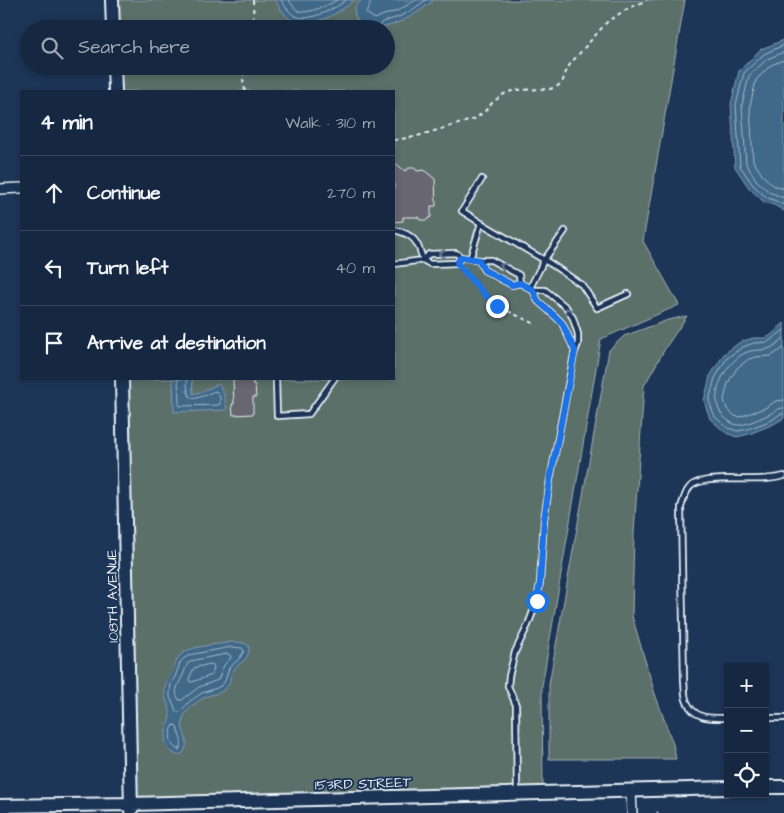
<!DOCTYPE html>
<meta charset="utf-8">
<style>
:root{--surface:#162841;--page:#23344c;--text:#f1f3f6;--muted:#9ea6b1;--line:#35445a}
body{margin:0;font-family:"Architects Daughter",sans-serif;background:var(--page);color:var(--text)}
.controls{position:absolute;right:15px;bottom:15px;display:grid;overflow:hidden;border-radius:0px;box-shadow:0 2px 8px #0003}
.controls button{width:45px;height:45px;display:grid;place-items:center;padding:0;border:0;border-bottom:1px solid var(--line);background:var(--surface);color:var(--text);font:25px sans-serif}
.stop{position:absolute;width:15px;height:15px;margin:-11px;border:4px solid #1a73e8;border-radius:50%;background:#fff}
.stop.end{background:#1a73e8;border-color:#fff;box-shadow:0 1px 5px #0008}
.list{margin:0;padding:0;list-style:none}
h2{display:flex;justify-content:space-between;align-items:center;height:65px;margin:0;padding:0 20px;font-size:21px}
h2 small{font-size:16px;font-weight:400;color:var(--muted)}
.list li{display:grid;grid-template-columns:32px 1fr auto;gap:15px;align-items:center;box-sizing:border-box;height:75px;padding:0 20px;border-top:1px solid var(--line)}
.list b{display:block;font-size:19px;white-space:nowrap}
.list em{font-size:16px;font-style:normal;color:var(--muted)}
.icon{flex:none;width:28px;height:28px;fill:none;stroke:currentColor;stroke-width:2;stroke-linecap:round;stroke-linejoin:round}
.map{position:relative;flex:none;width:784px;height:813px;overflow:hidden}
.search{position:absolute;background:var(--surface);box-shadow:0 2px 8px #0003;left:20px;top:20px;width:375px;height:55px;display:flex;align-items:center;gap:12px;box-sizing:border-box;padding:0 18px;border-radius:28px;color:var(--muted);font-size:19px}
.panel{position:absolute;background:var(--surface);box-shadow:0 2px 8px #0003;left:20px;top:90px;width:375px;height:290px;border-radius:0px}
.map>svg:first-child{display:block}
.green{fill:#5c6f6b;stroke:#a2b0b2}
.water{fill:#406788;stroke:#839eb5}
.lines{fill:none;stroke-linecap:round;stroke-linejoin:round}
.shore{stroke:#a5bacb;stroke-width:1}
.building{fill:#686671;stroke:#e8f1f8}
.lane-casing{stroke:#e8f1f8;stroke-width:8}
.street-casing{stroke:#e8f1f8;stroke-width:12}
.secondary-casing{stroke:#e8f1f8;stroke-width:16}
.path{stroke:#e8f1f8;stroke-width:2;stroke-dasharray:4 4;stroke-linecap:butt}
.lane{stroke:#1d3557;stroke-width:4.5}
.street{stroke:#1d3557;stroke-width:9}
.secondary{stroke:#1d3557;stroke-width:12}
.oneway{stroke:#64778f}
.route{stroke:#1a73e8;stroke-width:6}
.labels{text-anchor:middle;stroke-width:4;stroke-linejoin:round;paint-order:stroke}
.street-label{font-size:14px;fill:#e8f1f8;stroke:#1d3557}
</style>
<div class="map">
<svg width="784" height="813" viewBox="0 0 784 813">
<rect width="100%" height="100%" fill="#1d3557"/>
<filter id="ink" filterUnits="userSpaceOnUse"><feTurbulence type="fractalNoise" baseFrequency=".02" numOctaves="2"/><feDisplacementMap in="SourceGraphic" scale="10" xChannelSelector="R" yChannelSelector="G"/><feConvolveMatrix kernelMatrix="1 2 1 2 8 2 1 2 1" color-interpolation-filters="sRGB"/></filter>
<g filter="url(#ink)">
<path class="green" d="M 119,0 L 685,0 L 643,241 L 679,305 L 601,339 L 542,686 L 543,788 L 136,799 L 127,379 L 394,379 L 394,91 L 121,91 L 121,66 L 386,66 L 386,29 L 120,29 Z
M 687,316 L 666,347 L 644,386 L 634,533 L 632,616 L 655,694 L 673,744 L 676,759 L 549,759 L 549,684 L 609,350 L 624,336 L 668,320 Z"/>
<path class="water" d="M 275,0 L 354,0 C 341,12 315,27 297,22 C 287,20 280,8 275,0 Z
M 362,0 L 434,0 C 418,13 395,28 374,28 C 358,28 346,10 362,0 Z
M 784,40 L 784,211 L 774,205 L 764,202 L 749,188 L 735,167 L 731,104 L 739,71 L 761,49 Z
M 784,323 L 784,418 L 774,424 L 749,434 L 737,437 L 726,433 L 710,419 L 704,401 L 710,376 L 724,354 L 740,342 L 753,338 L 766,338 L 771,335 Z
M 173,379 L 192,379 L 193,394 L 200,392 L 219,384 L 224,395 L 227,410 L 174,412 Z
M 232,642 C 238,642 244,642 249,646 C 251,659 239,662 233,671 C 229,676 231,684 226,688 C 220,694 212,694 205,697 C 200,699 196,703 192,706 C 169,726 196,738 182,754 C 178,755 175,755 172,752 C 158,740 171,725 170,712 C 170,705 165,701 165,694 C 164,685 168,680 172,673 C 175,666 176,658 183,653 C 194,645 218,645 232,642 Z"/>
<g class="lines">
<path class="shore" d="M 281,0 C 285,6 290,15 298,17 C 311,21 337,8 346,0
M 289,0 C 291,3 293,7 297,10 C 306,16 328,5 337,0
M 370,0 L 370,5 L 366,13 L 375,19 L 381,16 L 397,11 L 416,0
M 379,29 L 380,25 L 382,22 L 399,17 L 412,10 L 426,0
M 784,45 L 764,54 L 744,73 L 736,105 L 740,166 L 753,185 L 766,197 L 776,201 L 784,205
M 784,52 L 767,59 L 749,76 L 742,105 L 746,164 L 757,181 L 769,192 L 784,198
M 784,60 L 771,65 L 756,80 L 750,106 L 753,161 L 763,176 L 773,185 L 784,189
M 784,330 L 768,342 L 754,343 L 743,347 L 727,358 L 715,378 L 709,401 L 715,417 L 728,428 L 738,431 L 748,429 L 772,420 L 780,414 L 784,414
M 784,338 C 779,342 774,347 768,349 C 760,351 753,349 745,353 C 728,361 712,388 718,407 C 720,415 729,423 737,425 C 745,426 763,417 770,414 C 775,411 778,408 784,408
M 784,348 L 771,356 L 755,357 L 749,359 L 737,368 L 728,383 L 724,400 L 727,409 L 735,416 L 739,417 L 765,408 L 776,401 L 784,400
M 178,379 L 179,404 L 180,406 L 218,405 L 220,404 L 220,397 L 216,391 C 196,397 187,409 187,379
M 232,647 L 242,648 L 244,651 L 239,659 L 229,668 L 225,681 L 222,685 L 217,688 L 202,693 L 190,701 L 180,712 L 176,712 L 174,705 L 170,698 L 170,693 L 171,683 L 175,677 L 180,663 L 183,659 L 188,656 L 194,654 Z
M 228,654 L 230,655 L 231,658 L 224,665 L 218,680 L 199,687 L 182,700 L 179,700 C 174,692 177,687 181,679 C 184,674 185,668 188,663 L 195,660 Z
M 212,664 L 214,667 L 212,675 L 192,682 L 190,682 L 189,679 L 194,668 Z
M 174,725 L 177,726 C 178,734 185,743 179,750 C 169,746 168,733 174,725 Z"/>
</g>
<path class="building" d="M 394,162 L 405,171 L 409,168 L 415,168 L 417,171 L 424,170 L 435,179 L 436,206 L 431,206 L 431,217 L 429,218 L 427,220 L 420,220 L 418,217 L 403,217 L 403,221 L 394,222 Z
M 233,379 L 253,379 L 253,385 L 255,385 L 256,397 L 253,397 L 253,414 L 233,415 L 232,404 L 234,404 Z"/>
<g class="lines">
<g class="lane-casing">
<path id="lane" d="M 482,179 L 462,211 L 481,223 L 551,264 L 582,285 L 597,308 L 628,294
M 394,230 C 414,234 418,242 423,260
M 470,259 L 481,223
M 423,260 L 429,254 L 456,253 L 461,257 L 479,260 L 491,260 L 519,275 L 520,283
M 479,260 L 484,270 L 512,285 L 520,283 L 533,290 L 545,290 L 566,307 L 573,318 L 578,334 L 578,344 L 574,354 L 550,480 L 544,520 L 540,582 L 537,601 L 528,625 L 515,652 L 509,676 L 508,686 L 516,705 L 517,792
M 394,264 L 423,260 L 430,264 L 457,263 L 461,257
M 530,288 L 544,260 L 565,231
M 533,290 L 538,301 L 556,317 L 562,323 L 575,351
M 276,379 L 277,416 L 309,414 L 334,379
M 728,718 C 711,718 695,720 687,702 C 684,696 685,688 684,682 L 681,507 C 684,499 686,488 694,484 C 703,479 715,480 725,479 C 744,479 765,481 784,476
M 765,718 L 784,718"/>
</g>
<g class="street-casing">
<path id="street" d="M 0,189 L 21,188
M 631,790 L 632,813"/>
</g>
<g class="secondary-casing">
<path id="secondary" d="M 112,0 L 113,29
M 114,66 L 115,91
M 122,379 L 131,811
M 765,787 L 784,787
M 0,806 L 131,804 L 728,788"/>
</g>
<path class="path" d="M 253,0 L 254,29
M 245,91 L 243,80 L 245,66
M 394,140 L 414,137 L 475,119 L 485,111 L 493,102 L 504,94 L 515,90 L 550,89 L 556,87 L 562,83 L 567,69 L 571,63 L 608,21 L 627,9 L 647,0
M 462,268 L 484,294 L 497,306 L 535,324
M 657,813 L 658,812"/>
<use href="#lane" class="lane"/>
<use href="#street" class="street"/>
<use href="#secondary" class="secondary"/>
</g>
<defs><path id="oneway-chevron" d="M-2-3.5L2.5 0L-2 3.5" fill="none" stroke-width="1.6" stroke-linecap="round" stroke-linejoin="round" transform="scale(1.25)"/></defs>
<g class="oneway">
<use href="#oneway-chevron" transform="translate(442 254) rotate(178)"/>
<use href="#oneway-chevron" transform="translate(503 266) rotate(-152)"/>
<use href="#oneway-chevron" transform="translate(568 311) rotate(-128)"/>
</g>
</g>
<g class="lines" filter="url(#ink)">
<path class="route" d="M 497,306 L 484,294 L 457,263 L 461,257 L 479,260 L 484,270 L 512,285 L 520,283 L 533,290 L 538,301 L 556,317 L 562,323 L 575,351 L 550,480 L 544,520 L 540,582 L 537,601"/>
</g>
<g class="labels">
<g class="street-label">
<text transform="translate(112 596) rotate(-91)" y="5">108TH AVENUE</text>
<text transform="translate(363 783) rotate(-2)" y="5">153RD STREET</text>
</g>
</g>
</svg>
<div class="controls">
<button>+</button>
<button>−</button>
<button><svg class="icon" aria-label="locate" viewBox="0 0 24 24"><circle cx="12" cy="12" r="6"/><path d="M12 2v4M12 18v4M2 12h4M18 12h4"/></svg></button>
</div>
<div class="stop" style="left:537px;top:601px"></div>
<div class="stop end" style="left:497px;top:306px"></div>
<div class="search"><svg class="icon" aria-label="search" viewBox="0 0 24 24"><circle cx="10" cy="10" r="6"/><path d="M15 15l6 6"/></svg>Search here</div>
<section class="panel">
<h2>4 min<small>Walk · 310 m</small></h2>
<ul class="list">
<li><svg class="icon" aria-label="ahead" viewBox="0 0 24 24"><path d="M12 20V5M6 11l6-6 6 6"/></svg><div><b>Continue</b></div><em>270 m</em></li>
<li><svg class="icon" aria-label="left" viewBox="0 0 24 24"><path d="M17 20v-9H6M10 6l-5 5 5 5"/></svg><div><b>Turn left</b></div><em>40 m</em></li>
<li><svg class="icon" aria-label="arrive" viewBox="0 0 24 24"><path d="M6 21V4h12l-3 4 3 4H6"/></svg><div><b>Arrive at destination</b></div></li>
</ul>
</section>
</div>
